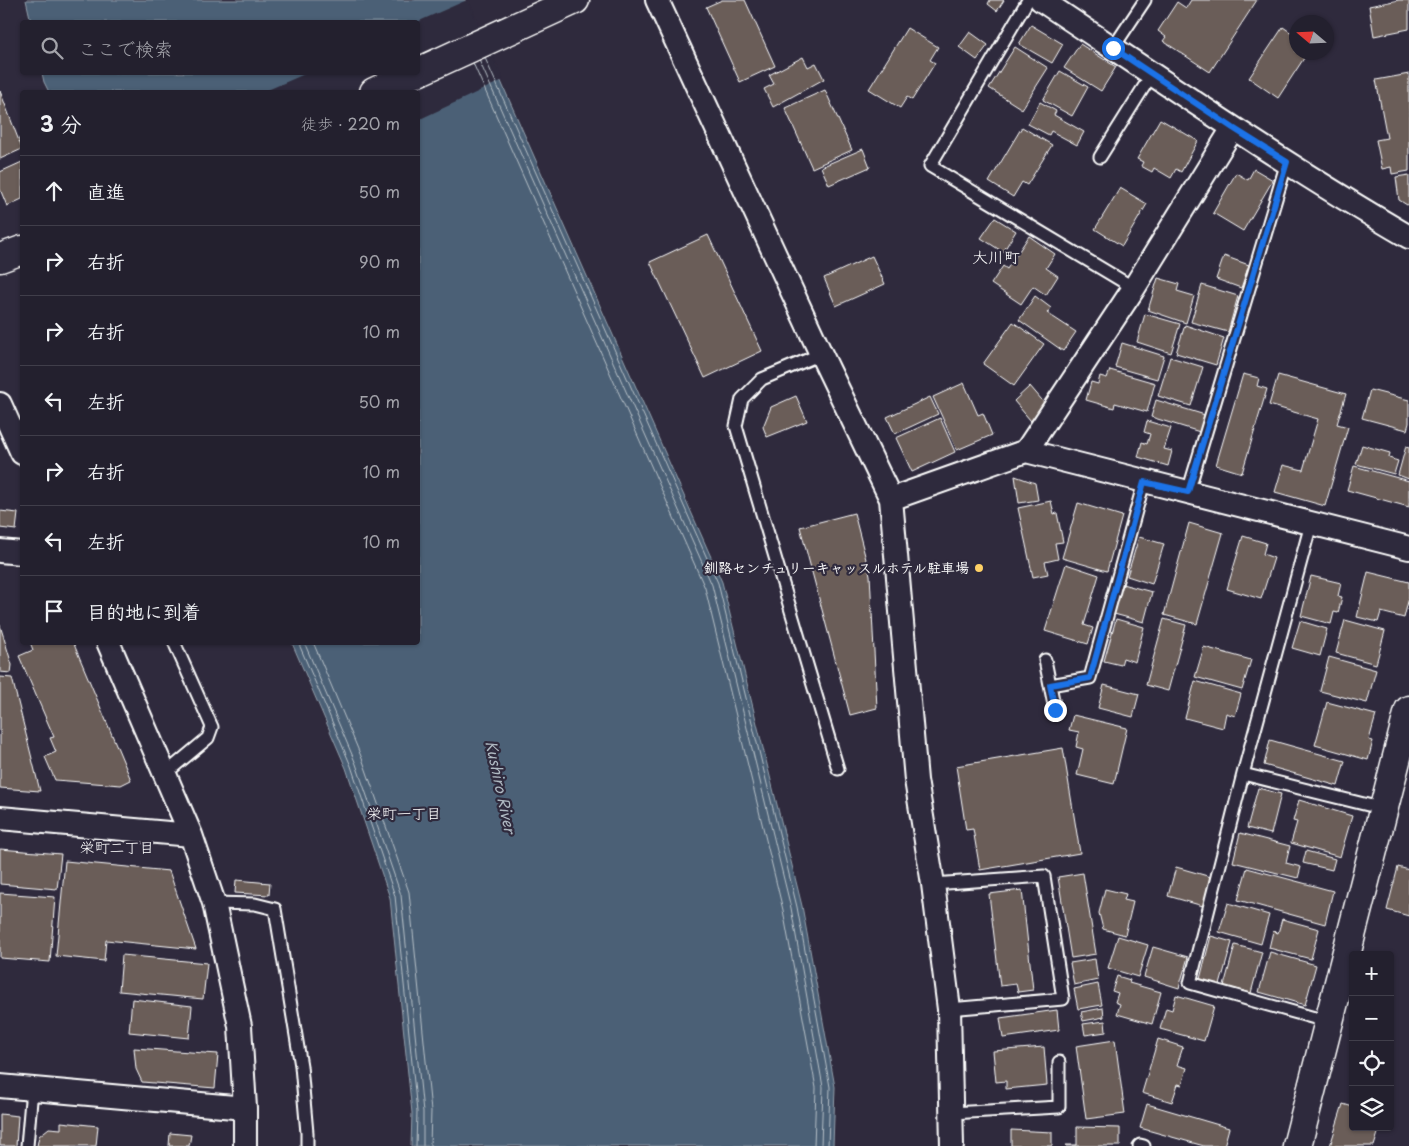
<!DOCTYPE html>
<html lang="ja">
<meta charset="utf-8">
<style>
:root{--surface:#23202e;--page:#2b2836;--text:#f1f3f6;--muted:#a3a3aa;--line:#403e4a}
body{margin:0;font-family:"Playpen Sans","Klee One",sans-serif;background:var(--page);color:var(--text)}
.controls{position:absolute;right:15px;bottom:15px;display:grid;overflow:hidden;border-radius:5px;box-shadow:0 1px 4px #0004}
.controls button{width:45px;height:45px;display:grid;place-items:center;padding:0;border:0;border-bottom:1px solid var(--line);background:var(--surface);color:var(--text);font:25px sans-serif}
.compass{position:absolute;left:1289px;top:15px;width:45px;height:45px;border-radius:50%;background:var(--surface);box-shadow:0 1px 4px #0004;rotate:289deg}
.stop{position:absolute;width:15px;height:15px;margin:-11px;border:4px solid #1a73e8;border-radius:50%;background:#fff}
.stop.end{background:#1a73e8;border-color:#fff;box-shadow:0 1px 5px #0008}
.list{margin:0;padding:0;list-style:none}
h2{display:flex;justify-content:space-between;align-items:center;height:65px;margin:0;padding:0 20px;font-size:21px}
h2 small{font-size:16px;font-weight:400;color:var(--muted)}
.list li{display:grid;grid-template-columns:32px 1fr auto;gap:15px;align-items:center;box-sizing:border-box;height:70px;padding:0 20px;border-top:1px solid var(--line)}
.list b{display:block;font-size:19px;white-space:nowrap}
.list em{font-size:16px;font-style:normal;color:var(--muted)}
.icon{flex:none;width:28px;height:28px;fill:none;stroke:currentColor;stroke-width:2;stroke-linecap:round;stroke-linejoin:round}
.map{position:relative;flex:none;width:1409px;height:1146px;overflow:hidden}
.search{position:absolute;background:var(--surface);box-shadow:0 1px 4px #0004;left:20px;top:20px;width:400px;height:55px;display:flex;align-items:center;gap:12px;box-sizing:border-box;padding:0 18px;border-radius:5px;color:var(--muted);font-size:19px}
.panel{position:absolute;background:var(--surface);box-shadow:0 1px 4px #0004;left:20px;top:90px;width:400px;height:555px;border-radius:5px}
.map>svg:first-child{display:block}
.water{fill:#4b6176;stroke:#93a0ad}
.pier{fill:#2f2a3d}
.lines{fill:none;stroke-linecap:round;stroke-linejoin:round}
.shore{stroke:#b7c0c8;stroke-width:1}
.building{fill:#6a5d59;stroke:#fff}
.service-casing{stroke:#fff;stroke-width:15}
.minor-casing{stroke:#fff;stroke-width:26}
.tertiary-casing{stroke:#fff;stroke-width:31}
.service{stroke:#2f2a3d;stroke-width:11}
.minor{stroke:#2f2a3d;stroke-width:22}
.tertiary{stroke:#2f2a3d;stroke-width:28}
.route{stroke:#1a73e8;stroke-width:6}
.poi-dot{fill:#ffd166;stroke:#2f2a3d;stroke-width:2}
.labels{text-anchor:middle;stroke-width:4.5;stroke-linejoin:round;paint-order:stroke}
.poi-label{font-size:14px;font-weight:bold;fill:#fff;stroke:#2f2a3d;text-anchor:end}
.water-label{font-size:15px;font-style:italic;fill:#aeb8c1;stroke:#2f2a3d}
.neighbourhood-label{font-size:15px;fill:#fff;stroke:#2f2a3d}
.quarter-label{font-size:16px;fill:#fff;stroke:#2f2a3d}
</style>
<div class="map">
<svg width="1409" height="1146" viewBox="0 0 1409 1146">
<rect width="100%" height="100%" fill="#2f2a3d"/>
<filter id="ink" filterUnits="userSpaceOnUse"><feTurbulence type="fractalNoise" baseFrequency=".02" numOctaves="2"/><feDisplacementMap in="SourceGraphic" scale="10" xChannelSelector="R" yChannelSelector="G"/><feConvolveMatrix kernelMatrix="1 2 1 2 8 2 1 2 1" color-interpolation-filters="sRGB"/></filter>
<g filter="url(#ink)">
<path class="water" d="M 26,0 L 465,0 L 722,582 L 802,906 L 835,1087 L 833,1146 L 411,1146 L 412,1113 L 390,898 L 346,768 L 292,643 L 418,642 L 418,92 L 49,92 L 44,82 L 42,73 L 418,72 L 418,22 L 31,22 Z"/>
<path class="pier" d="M 467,0 L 468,0 L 503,80 L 418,120 L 418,92 L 263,92 L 307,73 L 418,72 L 417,22 Z"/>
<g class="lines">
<path class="shore" d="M 485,58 L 718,583 L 797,907 L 830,1087 L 828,1146
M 479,60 L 712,585 L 791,908 L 823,1087 L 821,1146
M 473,63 L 705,588 L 783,910 L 816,1088 L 814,1146
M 298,642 L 351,766 L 395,896 L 417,1112 L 416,1146
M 304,642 L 356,764 L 401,895 L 423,1112 L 423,1146
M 313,642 L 363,761 L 409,892 L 431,1111 L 430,1146"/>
</g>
<path class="building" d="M 722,0 L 745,0 L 775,66 L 740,82 L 706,7 Z
M 990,0 L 1004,0 L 997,11 L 988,4 Z
M 1191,0 L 1257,0 L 1210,72 L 1163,41 L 1166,37 L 1158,31 L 1177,2 L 1186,8 Z
M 1399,0 L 1409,0 L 1409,29 L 1374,36 L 1369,6 Z
M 1031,25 L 1063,44 L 1052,63 L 1019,44 Z
M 1283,27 L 1296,36 L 1296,52 L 1308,52 L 1278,98 L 1249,78 Z
M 907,28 L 938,47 L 930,60 L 935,63 L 912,100 L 907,97 L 900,108 L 869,89 Z
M 970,32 L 988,45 L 977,60 L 959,47 Z
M 1080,44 L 1116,67 L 1101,91 L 1064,68 Z
M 1015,47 L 1048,68 L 1022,109 L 989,88 Z
M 803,57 L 808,67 L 816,63 L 824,79 L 773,107 L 764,89 L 774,84 L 769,75 Z
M 1060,71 L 1088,87 L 1072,116 L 1043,100 Z
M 1409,74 L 1409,171 L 1392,174 L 1391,167 L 1382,169 L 1376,140 L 1387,138 L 1376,80 Z
M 825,90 L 852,150 L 812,168 L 785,108 Z
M 0,91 L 22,149 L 0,159 Z
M 1040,102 L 1056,111 L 1054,115 L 1084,132 L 1077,145 L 1051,131 L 1049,135 L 1028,124 Z
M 1160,119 L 1198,141 L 1181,172 L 1176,169 L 1171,178 L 1154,168 L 1152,172 L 1141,166 L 1143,162 L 1137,159 Z
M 1022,127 L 1052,145 L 1027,185 L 1022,182 L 1013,197 L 989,182 Z
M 863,149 L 870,167 L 829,185 L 821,167 Z
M 22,162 L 22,199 L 7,206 L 0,189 L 0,172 Z
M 1254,169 L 1273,180 L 1243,231 L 1213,213 L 1236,173 L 1248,180 Z
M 1409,175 L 1409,204 L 1407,205 L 1399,200 L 1396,177 Z
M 1120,188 L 1147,204 L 1122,246 L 1095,229 Z
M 995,218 L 1016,231 L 1003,252 L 981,238 Z
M 708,235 L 762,351 L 705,378 L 650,262 Z
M 1029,236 L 1055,254 L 1046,268 L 1058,276 L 1046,295 L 1033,286 L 1021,304 L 991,284 L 1003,266 L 1007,269 Z
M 872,256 L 885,284 L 836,306 L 824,278 Z
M 1224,256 L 1249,265 L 1241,288 L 1216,279 Z
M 1158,278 L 1179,284 L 1177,291 L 1194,296 L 1186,323 L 1148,310 Z
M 1202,285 L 1238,296 L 1228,332 L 1191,322 Z
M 1035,296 L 1051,308 L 1047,313 L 1076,332 L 1063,351 L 1019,320 Z
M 1145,314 L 1180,324 L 1171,353 L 1137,342 Z
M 1013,322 L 1044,344 L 1014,386 L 983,364 Z
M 1185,325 L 1224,338 L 1216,365 L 1176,353 Z
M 1122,343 L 1164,356 L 1157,379 L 1115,367 Z
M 1170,357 L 1203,367 L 1191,406 L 1158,396 Z
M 1110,370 L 1155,383 L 1147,412 L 1115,403 L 1114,408 L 1086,400 L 1091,382 L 1098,384 L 1100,376 L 1107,378 Z
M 1243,374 L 1259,378 L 1257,386 L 1267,389 L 1242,473 L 1216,465 Z
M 1278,375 L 1346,394 L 1337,424 L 1348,427 L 1325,506 L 1275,492 L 1283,465 L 1303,470 L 1318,419 L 1269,405 Z
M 964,383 L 978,415 L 983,413 L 992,435 L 957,450 L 933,397 Z
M 1030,386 L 1047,406 L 1036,427 L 1014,401 Z
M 1370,390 L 1409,400 L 1409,423 L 1407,430 L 1362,418 Z
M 796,396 L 807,421 L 767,437 L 763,427 L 771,407 Z
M 930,397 L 938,414 L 895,434 L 887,417 Z
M 1156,400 L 1205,415 L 1200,432 L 1151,417 Z
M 940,418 L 955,452 L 912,472 L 896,438 Z
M 1147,421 L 1171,428 L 1164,449 L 1172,451 L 1168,466 L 1138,457 L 1142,442 L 1147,444 L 1150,434 L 1144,432 Z
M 1362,445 L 1390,453 L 1389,458 L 1398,461 L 1394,474 L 1356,464 Z
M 1406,446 L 1409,447 L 1409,479 L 1398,475 Z
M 1354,466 L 1409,481 L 1409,507 L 1347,490 Z
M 1015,476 L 1035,483 L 1038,500 L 1019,503 Z
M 1051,501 L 1054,514 L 1057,513 L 1063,542 L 1055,543 L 1058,559 L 1045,562 L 1048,574 L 1033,577 L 1018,508 Z
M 1078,503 L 1122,516 L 1107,571 L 1062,558 Z
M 0,511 L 18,513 L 16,530 L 0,528 Z
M 854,513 L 870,575 L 877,708 L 850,715 L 800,527 Z
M 1189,523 L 1223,533 L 1197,624 L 1164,615 Z
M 1243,536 L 1266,543 L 1263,554 L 1274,558 L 1261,599 L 1227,589 Z
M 1139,537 L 1164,544 L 1152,584 L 1127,576 Z
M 1066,564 L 1099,575 L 1084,625 L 1093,628 L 1088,644 L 1045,631 Z
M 1368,572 L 1409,582 L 1409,597 L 1404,618 L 1381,612 L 1378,622 L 1357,617 Z
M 1311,576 L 1341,583 L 1338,596 L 1342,597 L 1338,613 L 1334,612 L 1331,624 L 1301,616 Z
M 1122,584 L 1152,592 L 1144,622 L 1114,614 Z
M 1116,619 L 1144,627 L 1135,662 L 1123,658 L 1121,665 L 1104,661 Z
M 1164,619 L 1186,625 L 1168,691 L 1146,685 Z
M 1345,620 L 1385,631 L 1376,664 L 1336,653 Z
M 1300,621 L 1327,629 L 1320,656 L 1292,648 Z
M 0,625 L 12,665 L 11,673 L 0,672 Z
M 30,642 L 73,642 L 131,780 L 121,785 L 55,780 L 45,757 L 56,752 L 50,738 L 54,737 L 19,656 L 33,650 Z
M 1204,647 L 1251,660 L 1242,690 L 1195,677 Z
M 1329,657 L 1376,670 L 1367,703 L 1320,691 Z
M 0,677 L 12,678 L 40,791 L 0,788 Z
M 1195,681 L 1241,694 L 1235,716 L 1226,713 L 1223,728 L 1185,718 Z
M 1104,685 L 1139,694 L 1133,717 L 1098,708 Z
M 1327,702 L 1376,715 L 1369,740 L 1373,741 L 1368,760 L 1315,745 Z
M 1073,715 L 1127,728 L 1114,784 L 1077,775 L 1083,749 L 1076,747 L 1079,732 L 1069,730 Z
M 1270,740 L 1345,761 L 1338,786 L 1264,765 Z
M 1063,748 L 1080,853 L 980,870 L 973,829 L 966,830 L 956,766 Z
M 1258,788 L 1281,794 L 1271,834 L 1247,828 Z
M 1299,800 L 1352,816 L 1340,857 L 1291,843 L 1297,822 L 1293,821 Z
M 1240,833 L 1290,846 L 1286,863 L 1301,867 L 1298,878 L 1233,862 Z
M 0,849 L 61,854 L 57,889 L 0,884 Z
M 1306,851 L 1335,859 L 1332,870 L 1303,863 Z
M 65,861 L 169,871 L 196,949 L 106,940 L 104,961 L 56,956 Z
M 1176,867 L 1211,877 L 1203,906 L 1168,896 Z
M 1398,867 L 1409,870 L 1409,916 L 1387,910 Z
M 1247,868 L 1333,891 L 1325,924 L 1238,900 Z
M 1083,873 L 1096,954 L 1071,958 L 1058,877 Z
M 236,880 L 270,883 L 269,895 L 235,893 Z
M 1105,889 L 1126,894 L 1124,900 L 1133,902 L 1125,935 L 1103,929 L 1099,913 Z
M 1022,890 L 1033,990 L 1018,992 L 1016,984 L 1000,986 L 989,894 Z
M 0,893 L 55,897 L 50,962 L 0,958 Z
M 1228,903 L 1269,915 L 1261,944 L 1219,932 Z
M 1282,919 L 1319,929 L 1311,959 L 1269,948 L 1273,931 L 1278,933 Z
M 1118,936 L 1148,945 L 1138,977 L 1108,968 Z
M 1211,936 L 1232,942 L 1220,985 L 1200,979 Z
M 1235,945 L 1262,952 L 1251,993 L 1224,986 Z
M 1153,947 L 1188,957 L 1179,988 L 1144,977 Z
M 1270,952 L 1316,965 L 1305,1005 L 1259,992 Z
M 122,955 L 207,963 L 203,999 L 119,991 Z
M 1095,959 L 1098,980 L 1074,985 L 1070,963 Z
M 1117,976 L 1130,980 L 1129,983 L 1161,992 L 1152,1024 L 1117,1014 L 1120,1004 L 1115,1002 L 1118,993 L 1112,991 Z
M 1098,984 L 1102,1005 L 1078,1009 L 1074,989 Z
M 1176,995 L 1214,1006 L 1204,1041 L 1160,1029 L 1166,1008 L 1172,1010 Z
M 132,999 L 192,1006 L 189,1038 L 129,1032 Z
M 1103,1008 L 1104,1017 L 1083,1021 L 1081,1012 Z
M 1057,1010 L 1059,1030 L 1003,1038 L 1000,1018 Z
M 1105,1021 L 1106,1032 L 1085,1035 L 1083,1024 Z
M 1158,1039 L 1183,1047 L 1177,1065 L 1187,1068 L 1182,1085 L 1178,1084 L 1172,1102 L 1142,1093 Z
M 1115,1040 L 1125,1114 L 1086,1119 L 1076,1046 Z
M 1044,1047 L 1047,1085 L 1006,1089 L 1006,1081 L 996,1082 L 993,1051 Z
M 134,1048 L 218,1054 L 215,1088 L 142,1082 L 136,1069 Z
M 1147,1104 L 1229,1128 L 1224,1146 L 1204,1146 L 1140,1128 Z
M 1343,1104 L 1353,1107 L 1353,1127 L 1387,1127 L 1386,1129 L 1380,1127 L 1374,1146 L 1330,1146 Z
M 0,1114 L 18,1116 L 16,1146 L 0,1146 Z
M 61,1122 L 98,1126 L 96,1146 L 37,1146 L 39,1136 L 49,1128 L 61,1129 Z
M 1077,1127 L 1120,1128 L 1120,1146 L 1066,1146 L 1066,1145 L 1077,1145 Z
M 1011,1130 L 1052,1132 L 1052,1146 L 1011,1146 Z
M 170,1133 L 191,1135 L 189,1146 L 169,1146 Z"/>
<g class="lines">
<g class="service-casing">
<path id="service" d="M 1028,0 L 930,166 L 1134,288
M 1113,48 L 1145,0
M 1100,157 L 1152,74
M 821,354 L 762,379 L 742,399 L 736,426 L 838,769
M 1188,492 L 1287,162
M 1311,524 L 1243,774 L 1190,983 L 1329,1022
M 1045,660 L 1055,710
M 1050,685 L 1090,678 L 1144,482
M 165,774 L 208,738 L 212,727 L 174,642
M 1243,774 L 1384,809
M 933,884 L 1044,876 L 1063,999 L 949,1009
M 214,903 L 255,904 L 275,909 L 301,1066 L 307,1133 L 307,1146
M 951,1113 L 1059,1107 L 1059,1062
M 27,1146 L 32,1089
M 1139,1146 L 1140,1145 L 1144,1146"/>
</g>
<g class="minor-casing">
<path id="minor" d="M 657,0 L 821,354 L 891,499 L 916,780 L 933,884 L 949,1009 L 952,1146
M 1041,0 C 1163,81 1283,164 1409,237
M 0,404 L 22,453
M 1026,451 L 1134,288 L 1233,128
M 891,499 L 1026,451 L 1409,548
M 0,551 L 22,553
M 108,642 L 191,835 L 214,903 L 240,1026 L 245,1108 L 245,1146
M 0,818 L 191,835
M 0,1086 L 245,1108"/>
</g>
<g class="tertiary-casing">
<path id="tertiary" d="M 418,72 L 575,0
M 374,92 L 417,72
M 0,258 L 22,250
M 1297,1146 L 1409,710"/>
</g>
<use href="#service" class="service"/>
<use href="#minor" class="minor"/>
<use href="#tertiary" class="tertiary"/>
</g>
</g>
<g class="lines" filter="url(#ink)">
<path class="route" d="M 1055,710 L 1050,685 L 1090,678 L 1144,482 L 1188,492 L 1287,162 L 1233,128 L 1113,48"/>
</g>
<circle class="poi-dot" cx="979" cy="568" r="5"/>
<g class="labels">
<g class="poi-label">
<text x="969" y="573">釧路センチュリーキャッスルホテル駐車場</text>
</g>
<g class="water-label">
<text transform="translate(500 787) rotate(78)" y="5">Kushiro River</text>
</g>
<g class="neighbourhood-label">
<text x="404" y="819">栄町一丁目</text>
<text x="117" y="853">栄町二丁目</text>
</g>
<g class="quarter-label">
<text x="996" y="263">大川町</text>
</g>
</g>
</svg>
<div class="controls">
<button>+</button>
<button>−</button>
<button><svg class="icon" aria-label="locate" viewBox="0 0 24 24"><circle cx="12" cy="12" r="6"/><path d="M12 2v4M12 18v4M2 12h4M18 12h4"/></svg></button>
<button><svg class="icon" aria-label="layers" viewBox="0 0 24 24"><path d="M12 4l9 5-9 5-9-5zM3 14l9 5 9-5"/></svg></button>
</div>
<svg class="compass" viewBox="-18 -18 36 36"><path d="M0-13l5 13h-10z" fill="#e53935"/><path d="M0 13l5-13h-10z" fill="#a3a3aa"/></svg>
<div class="stop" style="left:1113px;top:48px"></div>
<div class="stop end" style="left:1055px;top:710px"></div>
<div class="search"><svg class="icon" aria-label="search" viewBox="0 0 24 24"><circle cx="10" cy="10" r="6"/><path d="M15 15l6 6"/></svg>ここで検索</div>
<section class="panel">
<h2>3 分<small>徒歩 · 220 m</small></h2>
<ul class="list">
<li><svg class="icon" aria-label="ahead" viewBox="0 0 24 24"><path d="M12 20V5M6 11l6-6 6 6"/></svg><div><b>直進</b></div><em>50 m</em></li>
<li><svg class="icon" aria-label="right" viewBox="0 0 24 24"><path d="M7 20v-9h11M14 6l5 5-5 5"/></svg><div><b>右折</b></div><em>90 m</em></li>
<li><svg class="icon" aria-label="right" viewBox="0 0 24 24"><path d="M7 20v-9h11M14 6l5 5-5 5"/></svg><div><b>右折</b></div><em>10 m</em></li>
<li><svg class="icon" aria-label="left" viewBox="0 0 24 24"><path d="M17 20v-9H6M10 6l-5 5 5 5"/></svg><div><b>左折</b></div><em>50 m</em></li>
<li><svg class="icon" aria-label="right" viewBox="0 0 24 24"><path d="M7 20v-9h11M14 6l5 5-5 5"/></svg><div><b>右折</b></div><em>10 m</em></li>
<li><svg class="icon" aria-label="left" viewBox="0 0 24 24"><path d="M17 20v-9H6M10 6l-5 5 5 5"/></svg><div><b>左折</b></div><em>10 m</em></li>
<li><svg class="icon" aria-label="arrive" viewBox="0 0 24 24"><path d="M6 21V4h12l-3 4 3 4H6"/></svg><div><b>目的地に到着</b></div></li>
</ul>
</section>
</div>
